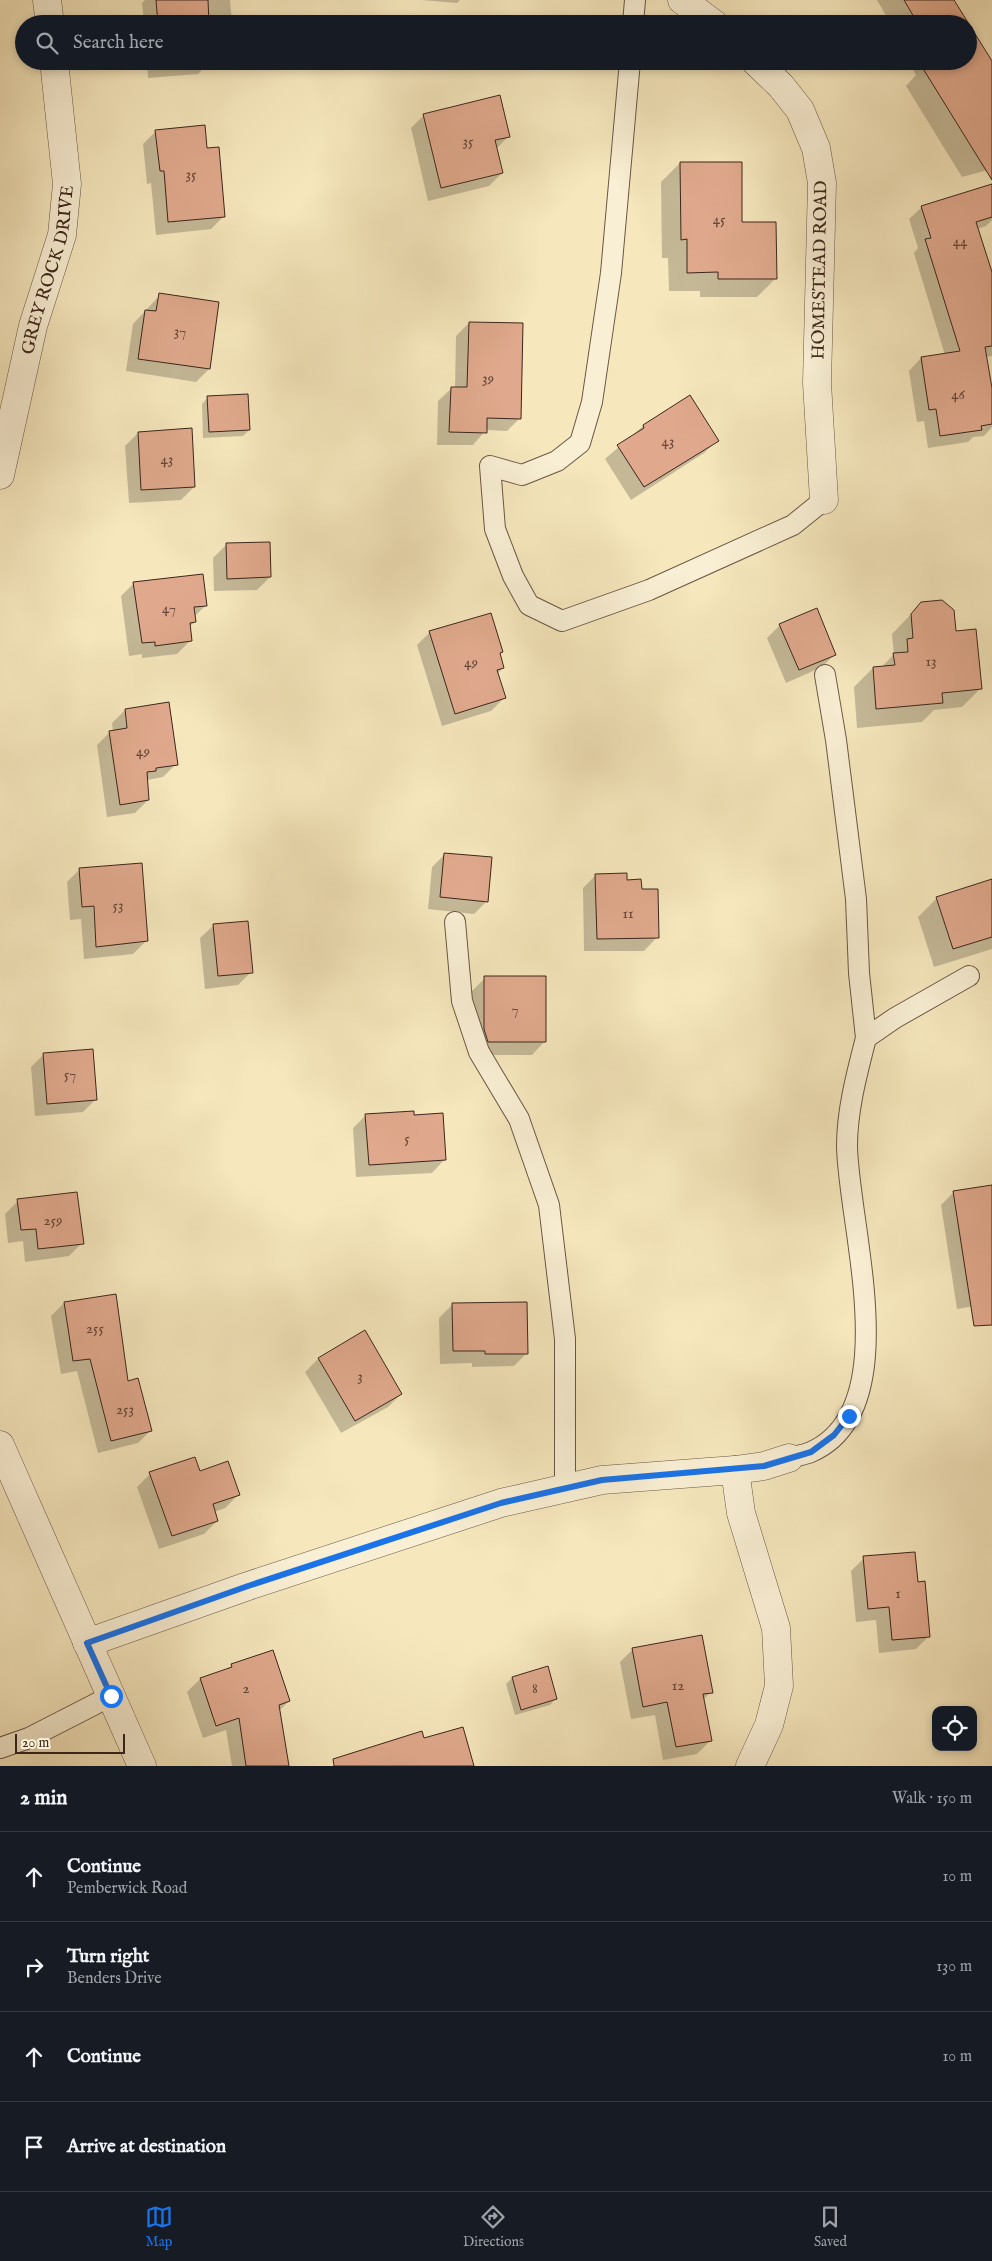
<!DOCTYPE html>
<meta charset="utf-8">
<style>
:root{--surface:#171b24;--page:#20242c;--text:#f1f3f6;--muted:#9ea1a6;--line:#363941;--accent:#1a73e8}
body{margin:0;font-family:"IM FELL English",serif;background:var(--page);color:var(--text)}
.controls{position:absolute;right:15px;bottom:15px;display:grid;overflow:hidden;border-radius:10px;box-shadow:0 2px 8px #0003}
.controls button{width:45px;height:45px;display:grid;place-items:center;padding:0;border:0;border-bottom:1px solid var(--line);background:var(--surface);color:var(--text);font:25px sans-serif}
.scale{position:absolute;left:15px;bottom:12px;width:110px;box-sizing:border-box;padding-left:5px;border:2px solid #3c261c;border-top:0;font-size:14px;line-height:18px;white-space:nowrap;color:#3c261c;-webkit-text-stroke:4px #f9efd4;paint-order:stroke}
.stop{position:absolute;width:15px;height:15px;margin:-11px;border:4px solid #1a73e8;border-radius:50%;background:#fff}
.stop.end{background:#1a73e8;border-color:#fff;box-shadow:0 1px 5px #0008}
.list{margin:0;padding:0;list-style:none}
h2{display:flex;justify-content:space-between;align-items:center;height:65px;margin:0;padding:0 20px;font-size:21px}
h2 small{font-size:16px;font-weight:400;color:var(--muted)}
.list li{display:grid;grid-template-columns:32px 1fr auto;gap:15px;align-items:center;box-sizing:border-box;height:90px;padding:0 20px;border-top:1px solid var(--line)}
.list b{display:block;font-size:19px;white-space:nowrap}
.list p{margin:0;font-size:16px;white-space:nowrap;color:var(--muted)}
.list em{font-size:16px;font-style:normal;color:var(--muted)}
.icon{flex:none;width:28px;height:28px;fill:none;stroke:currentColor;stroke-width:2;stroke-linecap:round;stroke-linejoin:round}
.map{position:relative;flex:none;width:992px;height:1766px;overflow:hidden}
.search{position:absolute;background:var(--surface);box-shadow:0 2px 8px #0003;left:15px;right:15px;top:15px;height:55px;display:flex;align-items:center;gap:12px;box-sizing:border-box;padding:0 18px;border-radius:28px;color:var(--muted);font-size:19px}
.sheet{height:425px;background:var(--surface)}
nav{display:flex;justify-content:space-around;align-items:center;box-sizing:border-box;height:70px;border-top:1px solid var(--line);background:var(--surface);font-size:14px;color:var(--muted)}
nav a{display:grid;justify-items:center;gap:2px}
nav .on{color:var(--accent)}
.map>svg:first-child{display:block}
.shadow{fill:#0003}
.building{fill:#e0a98d;stroke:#3c261c}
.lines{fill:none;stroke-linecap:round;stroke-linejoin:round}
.lane-casing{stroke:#6a5644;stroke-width:22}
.street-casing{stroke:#6a5644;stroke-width:29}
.lane{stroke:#f9efd4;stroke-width:20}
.street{stroke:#f9efd4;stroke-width:28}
.route{stroke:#1a73e8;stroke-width:6}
.labels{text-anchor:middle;stroke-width:4.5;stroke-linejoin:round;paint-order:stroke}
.number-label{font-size:15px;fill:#654738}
.street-label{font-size:18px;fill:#3c261c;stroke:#f9efd4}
</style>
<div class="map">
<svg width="992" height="1766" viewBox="0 0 992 1766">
<rect width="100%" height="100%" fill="#f6e7bd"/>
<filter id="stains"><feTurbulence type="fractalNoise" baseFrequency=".004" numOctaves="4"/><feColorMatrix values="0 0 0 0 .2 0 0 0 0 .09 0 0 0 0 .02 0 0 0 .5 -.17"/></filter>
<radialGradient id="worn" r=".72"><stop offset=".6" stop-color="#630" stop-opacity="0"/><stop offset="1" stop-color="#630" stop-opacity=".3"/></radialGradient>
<path class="shadow" d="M 145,0 L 230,0 L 232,22 L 230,24 L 144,24 L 142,3 Z
M 422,0 L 460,0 L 457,3 Z
M 877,0 L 953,0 L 968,24 L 891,24 Z
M 147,61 L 211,61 L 198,74 L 148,78 Z
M 908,61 L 992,62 L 992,169 L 962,177 L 906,86 L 916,75 Z
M 424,115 L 509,136 L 496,149 L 502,173 L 489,186 L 428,201 L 411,128 Z
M 156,131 L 206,150 L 224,216 L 211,229 L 156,235 L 151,183 L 147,184 L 143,144 Z
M 680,163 L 740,224 L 776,278 L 757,297 L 700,297 L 700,291 L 669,291 L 668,258 L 662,258 L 661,182 Z
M 992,196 L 992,220 L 986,226 L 977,229 L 992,276 L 992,356 L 986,357 L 992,396 L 992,427 L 984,436 L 973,437 L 968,442 L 928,448 L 924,421 L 917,422 L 909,371 L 921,358 L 945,355 L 914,253 L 918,248 L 909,219 L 922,207 Z
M 160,295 L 209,369 L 196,382 L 126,371 L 133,324 Z
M 469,323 L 520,418 L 507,431 L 486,430 L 473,445 L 437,445 L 438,401 L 452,388 L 455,388 L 456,336 Z
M 208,397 L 249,430 L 243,436 L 203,438 L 202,404 Z
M 643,426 L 717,440 L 704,453 L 631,500 L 605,459 Z
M 138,433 L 194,487 L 181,500 L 129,503 L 125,446 Z
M 226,545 L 270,577 L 257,590 L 214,591 L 213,558 Z
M 134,583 L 205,606 L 194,617 L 195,622 L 189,627 L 190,641 L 177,654 L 142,658 L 142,654 L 129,656 L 121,596 Z
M 921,604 L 955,632 L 981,688 L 962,707 L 934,710 L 922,722 L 857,728 L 854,687 L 873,668 L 881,668 L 894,654 L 892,634 Z
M 780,625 L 835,654 L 822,667 L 786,683 L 767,638 Z
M 430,632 L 502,652 L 499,654 L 503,668 L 497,674 L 504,698 L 491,711 L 442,726 L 417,645 Z
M 125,710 L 176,764 L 163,777 L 147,780 L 148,800 L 135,813 L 107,817 L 97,745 L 110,732 L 113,731 L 112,723 Z
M 445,854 L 487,901 L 474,914 L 428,909 L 432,867 Z
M 80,869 L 146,941 L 133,954 L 84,959 L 81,919 L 70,920 L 67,882 Z
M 596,875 L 626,881 L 640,890 L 657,937 L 644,951 L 584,951 L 583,888 Z
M 992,880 L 992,949 L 934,967 L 918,917 L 937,898 Z
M 214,925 L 251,972 L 238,985 L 205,989 L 200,938 Z
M 485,978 L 545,1041 L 532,1055 L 475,1055 L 471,1042 L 472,991 Z
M 44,1054 L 96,1099 L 83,1112 L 35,1116 L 31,1067 Z
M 366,1115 L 413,1116 L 445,1159 L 432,1173 L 356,1177 L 353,1128 Z
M 992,1190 L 992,1303 L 957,1309 L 941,1205 L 954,1192 Z
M 18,1201 L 82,1243 L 69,1256 L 25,1262 L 23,1241 L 8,1243 L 5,1214 Z
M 64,1303 L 126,1382 L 151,1430 L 138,1443 L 98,1453 L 77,1371 L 61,1374 L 51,1316 Z
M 452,1305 L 527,1353 L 514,1366 L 472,1367 L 472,1363 L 440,1364 L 439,1318 Z
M 365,1331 L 401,1394 L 388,1407 L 341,1433 L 305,1372 L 318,1359 Z
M 199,1472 L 238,1495 L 225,1508 L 214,1512 L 217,1521 L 204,1534 L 159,1549 L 137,1487 L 150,1474 Z
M 864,1558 L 917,1583 L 929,1636 L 916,1649 L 879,1653 L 876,1620 L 856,1622 L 851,1571 Z
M 633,1649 L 711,1692 L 703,1700 L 710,1741 L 697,1754 L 663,1760 L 655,1715 L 631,1719 L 620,1662 Z
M 232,1665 L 289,1701 L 279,1711 L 287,1766 L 232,1766 L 226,1730 L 203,1738 L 187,1692 L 200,1679 L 227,1670 Z
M 512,1678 L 556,1698 L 550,1705 L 515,1715 L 506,1684 Z"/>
<path class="building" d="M 156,0 L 208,0 L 209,24 L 158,24 Z
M 904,0 L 954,0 L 992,61 L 992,180 L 922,67 L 932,61 L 968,61 L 968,24 L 918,24 Z
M 161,61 L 212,61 L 212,62 L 161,65 Z
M 500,95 L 510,137 L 495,140 L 503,173 L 441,188 L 423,114 Z
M 205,125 L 207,148 L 219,147 L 225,217 L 168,222 L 164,171 L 160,171 L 155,130 Z
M 680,162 L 742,162 L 742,222 L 776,222 L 777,279 L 718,279 L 718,272 L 687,273 L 687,239 L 681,240 Z
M 992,184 L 992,217 L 976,222 L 992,272 L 992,346 L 985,347 L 992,388 L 992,424 L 981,426 L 982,430 L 940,436 L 936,409 L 929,410 L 921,357 L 960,351 L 925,239 L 931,238 L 921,206 Z
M 159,293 L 219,302 L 210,369 L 138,359 L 145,310 L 156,311 Z
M 469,322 L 523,323 L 521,419 L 487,418 L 487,433 L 449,432 L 451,387 L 467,387 Z
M 248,394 L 250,430 L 209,432 L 207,396 Z
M 690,395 L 719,441 L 644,487 L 617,445 L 644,428 L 643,425 Z
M 192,428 L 195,487 L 141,490 L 138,432 Z
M 270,542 L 271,577 L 227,579 L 226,543 Z
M 203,574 L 207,606 L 194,607 L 196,622 L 190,623 L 192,641 L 155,646 L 155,642 L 142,643 L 133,582 Z
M 942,600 L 954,610 L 956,631 L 976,629 L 982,689 L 942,693 L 943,703 L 876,709 L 873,667 L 895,665 L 893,653 L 908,652 L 907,639 L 913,638 L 911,614 L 921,602 Z
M 817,608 L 836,655 L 799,670 L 779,624 Z
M 491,613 L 503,652 L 500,653 L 504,668 L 497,670 L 506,698 L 455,714 L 429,631 Z
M 169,702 L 178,765 L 156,768 L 156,771 L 147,772 L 149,800 L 120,805 L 109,731 L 127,728 L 125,709 Z
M 444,853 L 492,857 L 488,902 L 440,897 Z
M 142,863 L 148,941 L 96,947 L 94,906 L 82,907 L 79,868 Z
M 627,873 L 627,880 L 641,879 L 642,889 L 658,889 L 659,938 L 597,939 L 595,874 Z
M 992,879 L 992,937 L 953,949 L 936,897 Z
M 248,921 L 253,973 L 218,976 L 213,924 Z
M 484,976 L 546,976 L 546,1042 L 488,1042 L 484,1029 Z
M 93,1049 L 97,1100 L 47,1104 L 43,1053 Z
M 414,1111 L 414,1115 L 443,1113 L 446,1160 L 369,1165 L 365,1114 Z
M 992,1185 L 992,1325 L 974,1326 L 953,1191 Z
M 77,1192 L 84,1244 L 38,1249 L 36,1229 L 21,1230 L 17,1199 Z
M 116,1294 L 128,1381 L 138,1378 L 152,1431 L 111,1441 L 90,1359 L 73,1361 L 64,1302 Z
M 527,1302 L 528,1354 L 485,1354 L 485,1351 L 453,1351 L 452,1303 Z
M 365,1330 L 402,1394 L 355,1421 L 318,1358 Z
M 195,1457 L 200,1471 L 228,1461 L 240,1495 L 213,1504 L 218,1521 L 172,1536 L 149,1472 Z
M 915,1552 L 918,1582 L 925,1581 L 930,1637 L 892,1640 L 889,1607 L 868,1609 L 863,1556 Z
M 702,1635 L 713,1693 L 703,1694 L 712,1741 L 676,1747 L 667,1702 L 643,1707 L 632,1648 Z
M 273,1650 L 290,1701 L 279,1705 L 289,1766 L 246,1766 L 239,1718 L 216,1726 L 200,1678 L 232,1667 L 231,1664 Z
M 548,1666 L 557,1699 L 521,1710 L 512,1677 Z
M 463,1727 L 474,1766 L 334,1766 L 333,1759 L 422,1731 L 424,1738 Z"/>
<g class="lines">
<g class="lane-casing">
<path id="lane" d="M 633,24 L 635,0
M 630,61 L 611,273 L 592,402 L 580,443 L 557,461 L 522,475 L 490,466 L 495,529 L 513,576 L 529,605 L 562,621 L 649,590 L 793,525 L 824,500
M 825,675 L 836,740 L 856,899 L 859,973 L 866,1038
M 455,922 L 462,1001 L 479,1052 L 519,1119 L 549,1205 L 565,1339 L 565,1489
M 789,1458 C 796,1456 804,1455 811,1452 C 907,1410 848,1225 847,1146 C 847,1110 857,1073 866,1038 L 895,1018 L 969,976
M 0,1748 L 29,1738 L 111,1696"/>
</g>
<g class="street-casing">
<g id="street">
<path d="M 47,0 L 50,24"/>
<path d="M 682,0 L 714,24"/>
<path d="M 755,61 L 781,86 L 800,110 L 816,148 L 822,183 L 817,383 L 824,500"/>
<path id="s1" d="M 0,475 L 33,326 L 62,235 L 67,184 L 54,61"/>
<path d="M 0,1445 L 142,1766"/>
<path d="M 735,1470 L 741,1513 L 776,1628 L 779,1686 L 769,1725 L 750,1766"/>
<path d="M 87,1643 L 248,1586 L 501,1503 L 602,1480 L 735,1470 L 764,1466 L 789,1458"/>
</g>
</g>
<use href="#lane" class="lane"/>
<use href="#street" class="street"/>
</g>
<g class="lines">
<path class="route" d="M 111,1696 L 87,1643 L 248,1586 L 501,1503 L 602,1480 L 764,1466 L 811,1452 L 834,1435 L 849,1416"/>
</g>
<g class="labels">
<g class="number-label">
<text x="468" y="146">35</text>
<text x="191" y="179">35</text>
<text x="719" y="224">45</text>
<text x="960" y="246">44</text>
<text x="180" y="336">37</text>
<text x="488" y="383">39</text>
<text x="958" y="399">46</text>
<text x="668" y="446">43</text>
<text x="167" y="464">43</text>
<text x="169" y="613">47</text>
<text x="931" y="666">13</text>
<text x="471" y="667">49</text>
<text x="143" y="756">49</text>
<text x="118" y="910">53</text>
<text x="628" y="918">11</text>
<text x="515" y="1014">7</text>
<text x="70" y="1079">57</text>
<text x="407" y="1143">5</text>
<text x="53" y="1225">259</text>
<text x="95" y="1333">255</text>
<text x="360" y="1381">3</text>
<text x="125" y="1414">253</text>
<text x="898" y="1598">1</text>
<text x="678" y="1690">12</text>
<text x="246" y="1693">2</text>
<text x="535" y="1693">8</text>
</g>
<g class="street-label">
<text dy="6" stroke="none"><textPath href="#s1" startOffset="211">GREY ROCK DRIVE</textPath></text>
<text transform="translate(819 270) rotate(-89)" y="6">HOMESTEAD ROAD</text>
</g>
</g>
<rect width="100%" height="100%" filter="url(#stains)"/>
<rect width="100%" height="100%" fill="url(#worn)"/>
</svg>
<div class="controls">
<button><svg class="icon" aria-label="locate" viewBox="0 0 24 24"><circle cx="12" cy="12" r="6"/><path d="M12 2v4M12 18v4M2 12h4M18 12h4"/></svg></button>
</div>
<div class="scale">20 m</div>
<div class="stop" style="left:111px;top:1696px"></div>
<div class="stop end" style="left:849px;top:1416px"></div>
<div class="search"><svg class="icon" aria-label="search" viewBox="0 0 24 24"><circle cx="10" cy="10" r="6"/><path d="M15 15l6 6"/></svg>Search here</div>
</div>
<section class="sheet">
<h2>2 min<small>Walk · 150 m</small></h2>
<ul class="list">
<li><svg class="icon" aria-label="ahead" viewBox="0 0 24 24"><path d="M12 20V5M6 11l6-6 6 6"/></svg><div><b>Continue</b><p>Pemberwick Road</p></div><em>10 m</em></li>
<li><svg class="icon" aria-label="right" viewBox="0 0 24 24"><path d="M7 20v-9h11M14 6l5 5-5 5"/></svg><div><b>Turn right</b><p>Benders Drive</p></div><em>130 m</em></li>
<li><svg class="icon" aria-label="ahead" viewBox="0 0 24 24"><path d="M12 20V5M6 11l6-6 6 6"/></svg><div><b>Continue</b></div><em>10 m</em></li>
<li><svg class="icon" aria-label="arrive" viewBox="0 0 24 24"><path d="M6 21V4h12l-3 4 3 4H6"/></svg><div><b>Arrive at destination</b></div></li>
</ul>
</section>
<nav>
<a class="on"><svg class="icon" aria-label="map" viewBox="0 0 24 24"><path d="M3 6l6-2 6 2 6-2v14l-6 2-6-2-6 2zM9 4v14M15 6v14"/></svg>Map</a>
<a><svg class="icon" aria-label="directions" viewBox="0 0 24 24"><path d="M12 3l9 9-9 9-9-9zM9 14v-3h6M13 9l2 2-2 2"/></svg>Directions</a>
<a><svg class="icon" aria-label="saved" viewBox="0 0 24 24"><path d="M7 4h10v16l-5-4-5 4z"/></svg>Saved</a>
</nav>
